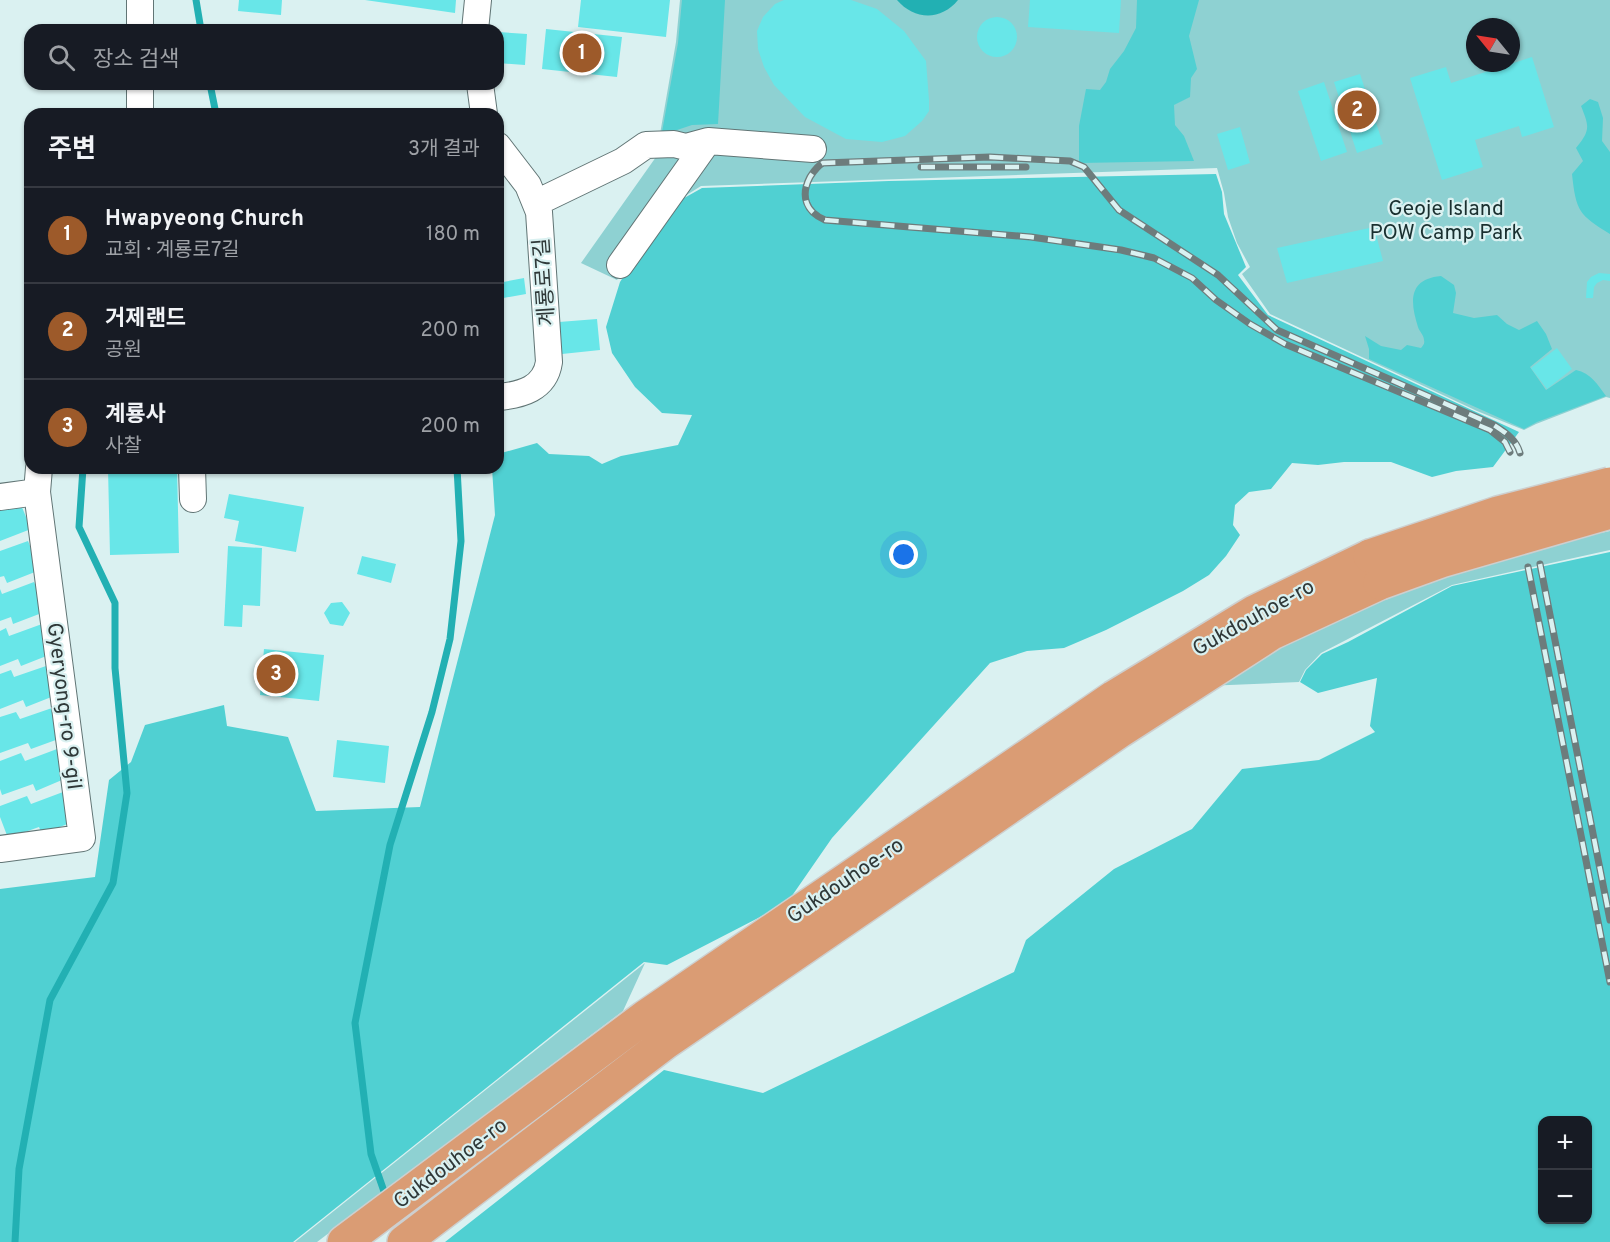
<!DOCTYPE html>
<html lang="ko">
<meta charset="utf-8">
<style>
:root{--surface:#171b24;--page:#242831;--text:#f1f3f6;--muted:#9ea1a6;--line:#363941;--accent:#9d5a2a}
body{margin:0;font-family:Overpass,"Noto Sans KR",sans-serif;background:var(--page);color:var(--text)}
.controls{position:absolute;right:18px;bottom:18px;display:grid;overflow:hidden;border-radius:12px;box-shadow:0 2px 4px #0004}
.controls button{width:54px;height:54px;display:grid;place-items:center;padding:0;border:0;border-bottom:2px solid var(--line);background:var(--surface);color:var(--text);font:30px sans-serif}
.compass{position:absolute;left:1466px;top:18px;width:54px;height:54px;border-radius:50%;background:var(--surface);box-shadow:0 2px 4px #0004;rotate:300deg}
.you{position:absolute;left:904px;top:555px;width:21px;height:21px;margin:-15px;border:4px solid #fff;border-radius:50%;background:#1a73e8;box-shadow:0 0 0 9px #1a73e833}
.badge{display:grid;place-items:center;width:39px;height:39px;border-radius:50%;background:var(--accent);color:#fff;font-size:20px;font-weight:700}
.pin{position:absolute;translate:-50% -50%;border:3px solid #fff;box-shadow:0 2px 6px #0006}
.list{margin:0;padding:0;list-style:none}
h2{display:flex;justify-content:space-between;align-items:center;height:78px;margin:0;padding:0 24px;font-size:26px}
h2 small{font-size:20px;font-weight:400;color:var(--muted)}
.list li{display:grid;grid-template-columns:39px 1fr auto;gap:18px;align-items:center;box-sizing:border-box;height:96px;padding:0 24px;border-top:2px solid var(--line)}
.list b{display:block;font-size:22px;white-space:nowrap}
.list p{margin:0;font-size:20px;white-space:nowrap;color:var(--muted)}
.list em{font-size:20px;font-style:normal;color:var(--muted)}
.icon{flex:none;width:33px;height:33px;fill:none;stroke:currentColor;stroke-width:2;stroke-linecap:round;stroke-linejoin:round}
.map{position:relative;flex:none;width:1610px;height:1242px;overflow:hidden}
.search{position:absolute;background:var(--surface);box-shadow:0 2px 4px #0004;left:24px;top:24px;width:480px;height:66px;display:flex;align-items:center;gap:15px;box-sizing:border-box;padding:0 21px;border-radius:18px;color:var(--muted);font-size:22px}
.panel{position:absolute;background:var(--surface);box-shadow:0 2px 4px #0004;left:24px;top:108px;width:480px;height:366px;border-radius:18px}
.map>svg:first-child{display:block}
.green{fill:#8ed1d2;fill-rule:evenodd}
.forest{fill:#50d0d2;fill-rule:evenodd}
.water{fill:#22b0b3}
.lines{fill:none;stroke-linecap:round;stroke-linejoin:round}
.stream{stroke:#22b0b3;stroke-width:7}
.building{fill:#68e6e8}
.street-casing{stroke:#617575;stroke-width:28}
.highway-casing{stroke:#cdcfcf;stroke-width:36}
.street{stroke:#fff;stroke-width:26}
.highway{stroke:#da9c74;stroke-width:33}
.rail-casing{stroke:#6d7c7c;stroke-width:7}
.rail{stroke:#daf1f1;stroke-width:4.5;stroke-dasharray:14;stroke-linecap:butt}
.highway-bridge-casing{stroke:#cdcfcf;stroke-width:36;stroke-linecap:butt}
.highway-bridge{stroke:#da9c74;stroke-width:33}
.labels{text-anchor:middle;stroke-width:4.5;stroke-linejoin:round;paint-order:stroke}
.park-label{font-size:21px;fill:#192f2f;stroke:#daf1f1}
.street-label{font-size:21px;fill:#2f3838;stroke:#daf1f1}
</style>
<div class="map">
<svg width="1610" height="1242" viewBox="0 0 1610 1242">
<rect width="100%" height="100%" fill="#daf1f1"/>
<path class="green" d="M 680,0 L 1610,0 L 1610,398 L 1606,397 L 1536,424 L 1524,430 L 1477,411 L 1270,314 L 1242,274 L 1250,267 L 1237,243 L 1228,217 L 1224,193 L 1217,168 L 701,186 L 677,201 L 636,252 L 617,280 L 581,263 L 656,157 L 676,42 ZM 1475,27 L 1511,27 L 1511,63 L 1475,63 Z
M 1610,531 L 1610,550 L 1452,585 L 1321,653 L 1305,670 L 1299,682 L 1205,686 L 1269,645 L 1448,573 L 1548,544 Z
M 645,963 L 623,1011 L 317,1242 L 295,1242 Z"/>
<path class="forest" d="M 682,0 L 725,0 L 718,124 L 692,125 L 677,130 L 662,132 L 678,43 Z
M 1137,0 L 1199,0 L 1189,36 L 1197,69 L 1191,78 L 1190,97 L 1174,105 L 1175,125 L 1184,136 L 1194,161 L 1079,163 L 1079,126 L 1086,89 L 1100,90 L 1106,82 L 1110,69 L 1124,51 L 1136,28 Z
M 1590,99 L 1598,102 L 1603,118 L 1602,141 L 1610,152 L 1610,234 C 1579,215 1576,211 1572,174 L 1583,161 L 1576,148 C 1591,130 1589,126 1581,106 Z
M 1216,174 L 1222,192 L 1224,214 L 1246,267 L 1238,275 L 1268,315 L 1519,432 L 1493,467 L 1456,471 L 1432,477 L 1391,462 L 1344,462 L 1318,465 L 1292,463 L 1271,489 L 1249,492 L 1235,505 L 1233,525 L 1240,535 L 1226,556 L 1209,575 L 1183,591 L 1106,630 L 1064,648 L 1027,651 L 990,663 L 832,838 L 787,903 L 667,965 L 644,962 L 293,1242 L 0,1242 L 0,889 L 95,877 L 109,780 L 131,762 L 145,725 L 224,705 L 227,726 L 288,737 L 316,811 L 420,807 L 495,515 L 492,468 L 498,468 L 498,454 L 537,443 L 549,454 L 589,456 L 602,464 L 621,456 L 678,445 L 692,415 L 662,413 L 635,387 L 612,353 L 606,327 L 620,282 L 658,224 L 677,202 L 702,188 L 889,181 Z
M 1441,276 L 1454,285 L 1456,293 L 1453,313 L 1474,318 L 1497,315 L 1507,324 L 1519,330 L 1537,321 L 1546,334 L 1552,349 L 1530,367 L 1546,390 L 1576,370 C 1591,373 1597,384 1606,396 L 1537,422 L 1524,429 L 1369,359 L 1369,349 L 1365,336 L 1381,346 L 1401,350 L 1407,345 L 1421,348 C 1423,345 1425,344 1424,340 C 1424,335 1419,331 1418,327 C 1410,302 1408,279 1441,276 Z
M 1610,552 L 1610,1242 L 445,1242 L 664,1070 L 763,1093 L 1014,972 L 1026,940 L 1114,869 L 1192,829 L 1242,769 L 1319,760 L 1375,732 L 1370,726 L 1377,678 L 1318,693 L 1300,682 L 1306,670 L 1322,654 L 1348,642 L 1452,586 ZM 1588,1120 L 1588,1220 L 1542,1220 L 1542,1120 Z"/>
<path class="water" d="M 897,0 L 958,0 C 941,21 914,20 897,0 Z"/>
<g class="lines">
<path class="stream" d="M 196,0 L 201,30
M 210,84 L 216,114
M 387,1200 L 371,1154 L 355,1023 L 390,845 L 432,712 L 450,639 L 461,541 L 457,468
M 15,1242 L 19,1169 L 50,1000 L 113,883 L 127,793 L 115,668 L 115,603 L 79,527 L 83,468"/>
</g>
<path class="building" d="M 239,0 L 282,0 L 281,15 L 238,11 Z
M 365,0 L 456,0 L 455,13 Z
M 581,0 L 670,0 L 666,37 L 578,27 Z
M 784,0 L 851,0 L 877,9 L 904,31 L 926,61 L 929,100 L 929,111 L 922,121 L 905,136 L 882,142 L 846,139 L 805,117 L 774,85 L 764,67 L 758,49 L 757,31 L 763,17 L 775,4 Z
M 1030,0 L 1121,0 L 1119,33 L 1028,27 Z
M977 37a20 20 0 1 1 40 0a20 20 0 1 1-40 0Z
M 546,29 L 622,37 L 617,77 L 542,69 Z
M 498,32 L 527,34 L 525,65 L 498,63 Z
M 1532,57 L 1554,127 L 1522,137 L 1519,126 L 1475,140 L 1483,167 L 1442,180 L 1410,78 L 1446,67 L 1451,83 Z
M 1360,74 L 1383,144 L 1357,153 L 1334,82 Z
M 1324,82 L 1347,152 L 1321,161 L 1298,91 Z
M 1240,127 L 1250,163 L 1228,170 L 1217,134 Z
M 1374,227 L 1383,261 L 1287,283 L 1277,248 Z
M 1599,273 L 1610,274 L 1610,281 L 1603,280 L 1597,283 L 1594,287 L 1593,298 L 1586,298 L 1587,282 L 1591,277 Z
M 524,278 L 526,294 L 498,299 L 498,283 Z
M 597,319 L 600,350 L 562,354 L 559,322 Z
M 1557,348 L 1572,369 L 1547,389 L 1531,368 Z
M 108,468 L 177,468 L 179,553 L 110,555 Z
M 229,494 L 304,507 L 296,552 L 235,541 L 239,521 L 224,518 Z
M 19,500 L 31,529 L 0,541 L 0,507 Z
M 28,541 L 40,570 L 7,583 L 4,576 L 0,577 L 0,551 Z
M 228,546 L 262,548 L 260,606 L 243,605 L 242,627 L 224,626 Z
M 362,556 L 396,564 L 391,583 L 357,574 Z
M 34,582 L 47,611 L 13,624 L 11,617 L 0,621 L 0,589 L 2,594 Z
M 342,602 L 350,613 L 343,626 L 330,624 L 324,613 L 331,603 Z
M 42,624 L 54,653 L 21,666 L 18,659 L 0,666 L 0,631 L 6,628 L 9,636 Z
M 264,649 L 324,655 L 319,701 L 260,695 Z
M 46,666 L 59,694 L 26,707 L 23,700 L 0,709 L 0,674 L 11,670 L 14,677 Z
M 52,708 L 64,737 L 31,749 L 28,743 L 0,753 L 0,717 L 16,712 L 20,719 Z
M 337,740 L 389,746 L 385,783 L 333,777 Z
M 57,749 L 69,777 L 36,791 L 33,784 L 2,795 L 0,789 L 0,761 L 21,753 L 25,761 Z
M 63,792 L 75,821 L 42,834 L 39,827 L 8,838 L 0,817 L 0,806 L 27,796 L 31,804 Z"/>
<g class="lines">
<g class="street-casing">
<path id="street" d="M 140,0 L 140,30
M 475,30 L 478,0
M 140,84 L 140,114
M 480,84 L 484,114
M 498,146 L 528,185 L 539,212 L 549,362 C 545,389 521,395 498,397
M 536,203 L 623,161 L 646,145 L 674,144 L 686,147 L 708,141 L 813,149
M 620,265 L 708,141
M 192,468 L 193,499
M 0,497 L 37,492
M 0,849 L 82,838 L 37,492 L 39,468"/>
</g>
<g class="highway-casing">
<path id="highway" d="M 344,1242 L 645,1017 L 1114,697 L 1254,612 L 1370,556
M 404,1242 L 665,1043 L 1120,731 L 1272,633 L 1380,583"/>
</g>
<use href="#street" class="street"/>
<use href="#highway" class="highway"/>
<g class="rail-casing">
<path id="rail" d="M 921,167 L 1026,167
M 1510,452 L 1505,442 L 1490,430 L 1285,344 L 1250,324 L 1216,300 L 1192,278 L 1154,258 L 1121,250 L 1031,237 L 825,220 C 806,212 800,196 810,177 C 814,171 817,166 823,163 L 990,157 L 1070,161 L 1084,167 L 1119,210 L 1218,275 L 1277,330 L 1494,425 C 1506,433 1516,439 1520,453
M 1540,564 L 1610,920
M 1528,567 L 1610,982"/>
</g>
<use href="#rail" class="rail"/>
<g class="highway-bridge-casing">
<path id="highway-bridge" d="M 1370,556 L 1498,513 L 1610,484
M 1380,583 L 1441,561 L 1610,512"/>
</g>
<use href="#highway-bridge" class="highway-bridge"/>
</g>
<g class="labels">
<g class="park-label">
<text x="1446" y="215">Geoje Island<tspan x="1446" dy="24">POW Camp Park</tspan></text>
</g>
<g class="street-label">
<text transform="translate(544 282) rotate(-94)" y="7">계룡로7길</text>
<text transform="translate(1253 617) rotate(-29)" y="7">Gukdouhoe-ro</text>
<text transform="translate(65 706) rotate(83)" y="7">Gyeryong-ro 9-gil</text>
<text transform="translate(845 880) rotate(-34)" y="7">Gukdouhoe-ro</text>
<text transform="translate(450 1163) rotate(-37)" y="7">Gukdouhoe-ro</text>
</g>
</g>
</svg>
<div class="controls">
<button>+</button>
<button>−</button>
</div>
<svg class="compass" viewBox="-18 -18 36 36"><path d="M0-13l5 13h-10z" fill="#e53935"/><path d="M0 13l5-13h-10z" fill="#9ea1a6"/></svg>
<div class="you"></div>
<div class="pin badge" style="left:582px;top:53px">1</div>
<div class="pin badge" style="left:1357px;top:110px">2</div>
<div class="pin badge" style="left:276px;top:674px">3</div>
<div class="search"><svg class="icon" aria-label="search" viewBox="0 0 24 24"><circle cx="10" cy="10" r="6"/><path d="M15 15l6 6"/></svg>장소 검색</div>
<section class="panel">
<h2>주변<small>3개 결과</small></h2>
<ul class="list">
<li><span class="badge">1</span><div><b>Hwapyeong Church</b><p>교회 · 계룡로7길</p></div><em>180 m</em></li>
<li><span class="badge">2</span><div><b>거제랜드</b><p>공원</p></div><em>200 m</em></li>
<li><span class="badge">3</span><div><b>계룡사</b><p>사찰</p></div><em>200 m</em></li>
</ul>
</section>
</div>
